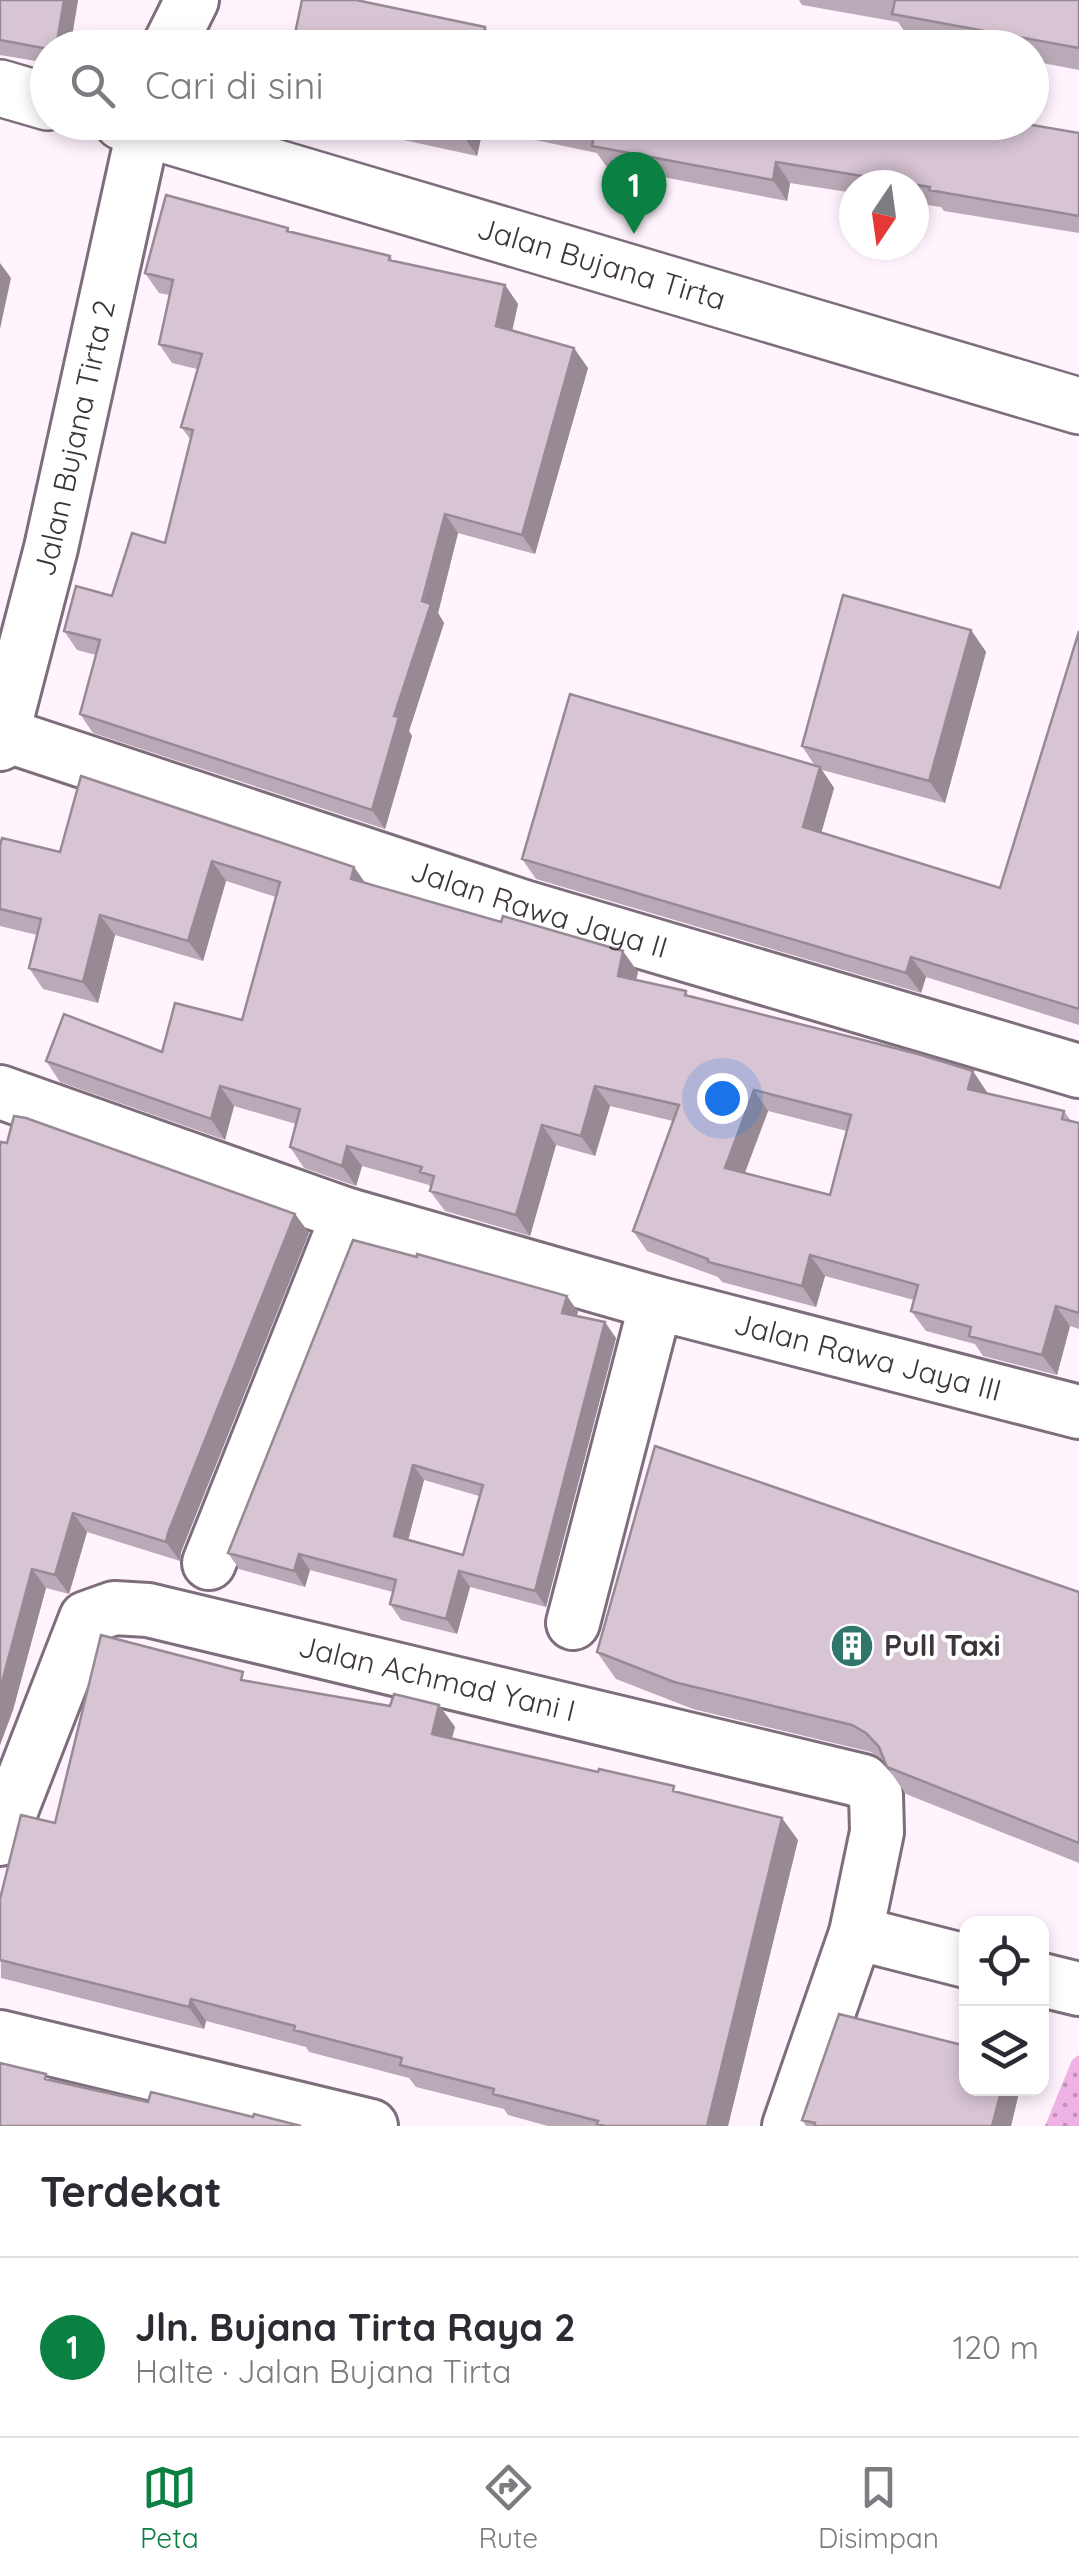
<!DOCTYPE html>
<html lang="id">
<meta charset="utf-8">
<style>
:root{--surface:#fff;--page:#f7f7f7;--text:#2b2b33;--muted:#7c7c81;--line:#e1e1e2;--accent:#0b8043}
body{margin:0;font-family:Quicksand,sans-serif;background:var(--page);color:var(--text)}
.controls{position:absolute;right:30px;bottom:30px;display:grid;overflow:hidden;border-radius:20px;box-shadow:0 5px 15px #0003}
.controls button{width:90px;height:90px;display:grid;place-items:center;padding:0;border:0;border-bottom:2px solid var(--line);background:var(--surface);color:var(--text);font:50px sans-serif}
.compass{position:absolute;left:839px;top:170px;width:90px;height:90px;border-radius:50%;background:var(--surface);box-shadow:0 5px 15px #0003;rotate:193deg}
.you{position:absolute;left:722px;top:1098px;width:35px;height:35px;margin:-25px;border:8px solid #fff;border-radius:50%;background:#1a73e8;box-shadow:0 0 0 15px #1a73e833}
.badge{display:grid;place-items:center;width:65px;height:65px;border-radius:50%;background:var(--accent);color:#fff;font-size:32px;font-weight:700}
.pin{position:absolute;translate:-50% -82px;filter:drop-shadow(0 2px 5px #0008)}
.pin::after{content:'';position:absolute;top:52px;width:35px;height:30px;background:inherit;clip-path:polygon(0 0,100% 0,50% 100%)}
.list{margin:0;padding:0;list-style:none}
h2{display:flex;justify-content:space-between;align-items:center;height:130px;margin:0;padding:0 40px;font-size:42px}
h2 small{font-size:32px;font-weight:400;color:var(--muted)}
.list li{display:grid;grid-template-columns:65px 1fr auto;gap:30px;align-items:center;box-sizing:border-box;height:180px;padding:0 40px;border-top:2px solid var(--line)}
.list b{display:block;font-size:38px;white-space:nowrap}
.list p{margin:0;font-size:32px;white-space:nowrap;color:var(--muted)}
.list em{font-size:32px;font-style:normal;color:var(--muted)}
.icon{flex:none;width:55px;height:55px;fill:none;stroke:currentColor;stroke-width:2;stroke-linecap:round;stroke-linejoin:round}
.map{position:relative;flex:none;width:1079px;height:2126px;overflow:hidden}
.search{position:absolute;background:var(--surface);box-shadow:0 5px 15px #0003;left:30px;right:30px;top:30px;height:110px;display:flex;align-items:center;gap:25px;box-sizing:border-box;padding:0 35px;border-radius:55px;color:var(--muted);font-size:38px}
.sheet{height:310px;background:var(--surface)}
nav{display:flex;justify-content:space-around;align-items:center;box-sizing:border-box;height:140px;border-top:2px solid var(--line);background:var(--surface);font-size:28px;color:var(--muted)}
nav a{display:grid;justify-items:center;gap:5px}
nav .on{color:var(--accent)}
.map>svg:first-child{display:block}
.grass{fill:url(#grass-dots)}
.lines{fill:none;stroke-linecap:round;stroke-linejoin:round}
.minor-casing{stroke:#7e6d7b;stroke-width:58}
.tertiary-casing{stroke:#7e6d7b;stroke-width:60}
.minor{stroke:#fff;stroke-width:52}
.tertiary{stroke:#fff;stroke-width:55}
.wall{fill:#baa9b6;fill-rule:evenodd}
.shaded-wall{fill:#978a94}
.building{fill:#d8c5d4;stroke:#978a94;stroke-width:2.5;fill-rule:evenodd}
.labels{text-anchor:middle;stroke-width:8;stroke-linejoin:round;paint-order:stroke}
.street-label{font-size:30px;fill:#3d353b;stroke:#fff}
.poi-label{font-size:30px;font-weight:bold;fill:#3d353b;stroke:#fff;text-anchor:start}
</style>
<div class="map">
<svg width="1079" height="2126" viewBox="0 0 1079 2126">
<defs>
<pattern id="grass-dots" width="8" height="8" patternUnits="userSpaceOnUse" patternTransform="scale(2.5)"><rect width="8" height="8" fill="#eeb2e4"/><path d="M2 2h.1M6 6h.1" fill="none" stroke="#c292ba" stroke-width="1.8" stroke-linecap="round"/></pattern>
</defs>
<rect width="100%" height="100%" fill="#fff3fd"/>
<path class="grass" d="M 1079,2055 L 1079,2126 L 1045,2126 L 1072,2060 Z"/>
<g class="lines">
<g class="minor-casing">
<g id="minor">
<path d="M 168,48 L 192,0"/>
<path id="s1" d="M 2,734 L 524,907 L 1079,1071"/>
<path id="s2" d="M 0,744 L 51,548 L 145,122"/>
<path id="s3" d="M 0,1092 L 348,1215 L 656,1303 L 1079,1412"/>
<path d="M 209,1563 L 348,1215"/>
<path d="M 573,1623 L 656,1303"/>
<path id="s4" d="M 0,1839 L 86,1618 L 114,1608 L 148,1610 L 863,1781 L 876,1795 L 877,1832 L 856,1933"/>
<path d="M 1042,1980 L 1079,1989"/>
<path d="M 0,2037 L 371,2126"/>
<path d="M 789,2126 L 856,1933 L 966,1961"/>
</g>
</g>
<g class="tertiary-casing">
<g id="tertiary">
<path d="M 0,88 L 48,102"/>
<path id="s5" d="M 122,122 L 1079,406"/>
</g>
</g>
<use href="#minor" class="minor"/>
<use href="#tertiary" class="tertiary"/>
</g>
<path class="wall" d="M 0,0 L 78,0 L 70,48 L 48,48 L 48,63 L 0,55 Z
M 799,0 L 1079,0 L 1079,70 L 1032,61 L 1032,48 L 956,48 L 910,39 L 898,22 L 802,5 Z
M 321,122 L 1015,122 L 1079,133 L 1079,233 L 944,211 L 941,207 L 914,203 L 914,185 L 854,185 L 854,193 L 790,183 L 787,201 L 606,166 L 597,153 L 483,129 L 477,156 Z
M 288,228 L 290,232 L 390,256 L 393,261 L 505,285 L 518,304 L 512,331 L 588,368 L 535,554 L 458,533 L 438,613 L 444,623 L 409,731 L 412,736 L 385,829 L 93,733 L 80,714 L 96,655 L 77,650 L 64,631 L 112,596 L 165,543 L 191,440 L 181,427 L 197,369 L 172,363 L 159,344 L 169,295 L 159,293 L 145,273 Z
M 971,630 L 986,652 L 945,803 L 822,770 L 834,788 L 821,833 L 1000,888 L 1079,631 L 1079,1025 L 926,977 L 921,993 L 536,879 L 522,859 L 815,766 L 802,746 Z
M 0,846 L 60,852 L 354,867 L 366,884 L 638,972 L 636,980 L 686,991 L 689,996 L 987,1092 L 987,1093 L 1064,1111 L 1071,1121 L 1079,1123 L 1079,1329 L 1070,1326 L 1057,1375 L 983,1356 L 975,1344 L 926,1331 L 911,1311 L 914,1300 L 825,1276 L 816,1307 L 722,1282 L 718,1277 L 647,1251 L 633,1231 L 673,1121 L 610,1106 L 595,1156 L 556,1145 L 530,1236 L 445,1211 L 430,1191 L 431,1188 L 429,1185 L 362,1166 L 356,1186 L 304,1168 L 290,1147 L 296,1124 L 234,1106 L 225,1140 L 60,1082 L 46,1061 L 162,1052 L 242,1020 L 276,897 L 226,881 L 203,961 L 115,935 L 98,1003 L 43,989 L 29,968 L 37,935 L 0,926 ZM 768,1111 L 847,1131 L 830,1195 L 745,1173 Z
M 0,1146 L 295,1214 L 309,1233 L 181,1552 L 180,1561 L 87,1532 L 69,1594 L 46,1588 L 13,1710 L 0,1745 Z
M 567,1296 L 578,1312 L 576,1316 L 616,1338 L 546,1607 L 470,1587 L 457,1634 L 401,1620 L 390,1604 L 393,1592 L 310,1570 L 305,1587 L 239,1569 L 228,1553 ZM 424,1480 L 479,1496 L 463,1555 L 408,1540 Z
M 1079,1592 L 1079,1863 L 906,1794 L 887,1767 L 884,1760 L 871,1752 L 693,1709 L 616,1679 L 597,1652 Z
M 250,1681 L 390,1706 L 439,1705 L 455,1727 L 452,1738 L 678,1792 L 798,1840 L 728,2126 L 548,2126 L 508,2115 L 504,2109 L 416,2087 L 409,2078 L 309,2052 L 306,2047 L 206,2021 L 204,2029 L 1,1978 L 0,1899 L 55,1823 Z
M 1020,2088 L 1011,2126 L 806,2126 L 802,2120 Z"/>
<path class="shaded-wall" d="M 64,0 L 78,0 L 70,48 L 56,48 Z
M 485,27 L 499,48 L 482,48 Z
M 465,122 L 478,122 L 483,129 L 477,156 L 463,135 Z
M 776,162 L 790,183 L 787,201 L 773,180 Z
M 0,263 L 11,278 L 0,329 Z
M 505,285 L 518,304 L 509,345 L 496,326 Z
M 574,348 L 588,368 L 535,554 L 522,535 Z
M 445,514 L 458,533 L 438,613 L 444,623 L 409,731 L 412,736 L 385,829 L 372,810 Z
M 971,630 L 986,652 L 945,803 L 929,781 Z
M 820,767 L 834,788 L 817,848 L 803,827 Z
M 212,861 L 226,881 L 203,961 L 188,941 Z
M 354,867 L 368,887 L 351,879 Z
M 100,915 L 115,935 L 98,1003 L 83,982 Z
M 623,951 L 638,972 L 632,996 L 618,976 Z
M 911,957 L 926,977 L 921,993 L 906,973 Z
M 973,1071 L 987,1092 L 982,1109 L 968,1089 Z
M 220,1086 L 234,1106 L 225,1140 L 211,1119 Z
M 595,1086 L 610,1106 L 595,1156 L 581,1136 Z
M 754,1090 L 768,1111 L 739,1188 L 725,1168 Z
M 542,1125 L 556,1145 L 530,1236 L 516,1215 Z
M 347,1146 L 362,1166 L 356,1186 L 342,1166 Z
M 295,1214 L 309,1233 L 181,1552 L 180,1561 L 166,1542 L 168,1533 Z
M 810,1255 L 825,1276 L 816,1307 L 802,1286 Z
M 567,1296 L 578,1312 L 573,1328 L 562,1313 Z
M 1056,1306 L 1070,1326 L 1057,1375 L 1042,1355 Z
M 605,1322 L 616,1338 L 546,1607 L 535,1591 Z
M 413,1465 L 424,1480 L 405,1552 L 394,1536 Z
M 73,1513 L 87,1532 L 69,1594 L 55,1575 Z
M 299,1554 L 310,1570 L 305,1587 L 294,1571 Z
M 32,1569 L 46,1588 L 13,1710 L 0,1745 L 0,1690 Z
M 459,1571 L 470,1587 L 457,1634 L 446,1619 Z
M 439,1705 L 455,1727 L 447,1756 L 432,1734 Z
M 782,1818 L 798,1840 L 728,2126 L 707,2126 Z
M 191,1999 L 206,2021 L 204,2029 L 189,2007 Z
M 1002,2088 L 1020,2088 L 1011,2126 L 992,2126 Z"/>
<path class="building" d="M 0,0 L 64,0 L 56,48 L 48,49 L 0,40 Z
M 302,0 L 356,0 L 485,27 L 481,46 L 487,48 L 292,48 Z
M 895,0 L 1079,0 L 1079,48 L 892,14 Z
M 402,122 L 465,122 L 463,135 Z
M 535,122 L 1015,122 L 1079,133 L 1079,216 L 929,190 L 930,187 L 776,162 L 773,180 L 592,146 L 594,135 Z
M 166,195 L 288,228 L 287,231 L 390,256 L 389,260 L 505,285 L 496,326 L 574,348 L 522,535 L 445,514 L 422,601 L 431,604 L 394,716 L 399,717 L 372,810 L 80,714 L 100,640 L 64,631 L 76,586 L 112,596 L 132,533 L 165,543 L 193,430 L 181,427 L 202,354 L 159,344 L 173,280 L 145,273 Z
M 843,595 L 971,630 L 929,781 L 802,746 Z
M 1079,631 L 1079,1009 L 911,957 L 906,973 L 522,859 L 570,694 L 820,767 L 803,827 L 1000,888 Z
M 81,776 L 354,867 L 351,879 L 501,922 L 503,916 L 623,951 L 618,976 L 686,991 L 685,995 L 918,1054 L 973,1071 L 968,1089 L 1064,1111 L 1062,1119 L 1079,1123 L 1079,1313 L 1056,1306 L 1042,1355 L 969,1336 L 971,1327 L 911,1311 L 918,1285 L 810,1255 L 802,1286 L 708,1262 L 708,1259 L 633,1231 L 679,1105 L 595,1086 L 581,1136 L 542,1125 L 516,1215 L 430,1191 L 434,1176 L 420,1172 L 422,1167 L 347,1146 L 342,1166 L 290,1147 L 300,1109 L 220,1086 L 211,1119 L 46,1061 L 64,1014 L 162,1052 L 175,1003 L 242,1020 L 280,882 L 212,861 L 188,941 L 100,915 L 83,982 L 29,968 L 41,919 L 0,909 L 0,846 L 2,838 L 60,852 ZM 754,1090 L 851,1115 L 830,1195 L 725,1168 Z
M 14,1116 L 26,1118 L 295,1214 L 168,1533 L 166,1542 L 73,1513 L 55,1575 L 32,1569 L 0,1690 L 0,1146 L 1,1142 L 7,1143 Z
M 353,1240 L 417,1257 L 417,1254 L 567,1296 L 562,1313 L 605,1322 L 535,1591 L 459,1571 L 446,1619 L 390,1604 L 396,1580 L 299,1554 L 294,1571 L 228,1553 ZM 413,1465 L 483,1485 L 463,1555 L 394,1536 Z
M 655,1446 L 1079,1592 L 1079,1843 L 887,1767 L 879,1747 L 866,1733 L 852,1725 L 674,1682 L 597,1652 Z
M 101,1635 L 243,1672 L 241,1680 L 390,1706 L 394,1694 L 439,1705 L 432,1734 L 598,1772 L 599,1769 L 674,1786 L 673,1791 L 782,1818 L 707,2126 L 605,2126 L 597,2124 L 598,2121 L 493,2094 L 494,2089 L 400,2065 L 402,2058 L 294,2030 L 295,2026 L 191,1999 L 189,2007 L 0,1960 L 0,1899 L 21,1815 L 55,1823 Z
M 839,2014 L 966,2046 L 966,2088 L 1002,2088 L 992,2126 L 814,2126 L 815,2123 L 802,2120 Z
M 0,2063 L 46,2074 L 45,2079 L 148,2102 L 151,2092 L 253,2117 L 254,2114 L 301,2126 L 0,2126 Z"/>
<defs>
<g id="building-disc" transform="scale(2.25)"><circle r="9.5" fill="#30766b" stroke="#fff"/><path d="M-4-6H4V6H1V3H-1V6H-4ZM-2.5-4.3h1.7v1.8h-1.7ZM.8-4.3h1.7v1.8H.8ZM-2.5-1h1.7V.8h-1.7ZM.8-1h1.7V.8H.8Z" fill="#fff"/></g>
</defs>
<g fill-rule="evenodd">
<use href="#building-disc" x="852" y="1646"/>
</g>
<g class="labels">
<g class="street-label">
<text dy="10" stroke="none"><textPath href="#s5" startOffset="500">Jalan Bujana Tirta</textPath></text>
<text dy="10" stroke="none"><textPath href="#s2" startOffset="315">Jalan Bujana Tirta 2</textPath></text>
<text dy="10" stroke="none"><textPath href="#s1" startOffset="565">Jalan Rawa Jaya II</textPath></text>
<text dy="10" stroke="none"><textPath href="#s3" startOffset="908">Jalan Rawa Jaya III</textPath></text>
<text dy="10" stroke="none"><textPath href="#s4" startOffset="598">Jalan Achmad Yani I</textPath></text>
</g>
<g class="poi-label">
<text x="884" y="1656">Pull Taxi</text>
</g>
</g>
</svg>
<div class="controls">
<button><svg class="icon" aria-label="locate" viewBox="0 0 24 24"><circle cx="12" cy="12" r="6"/><path d="M12 2v4M12 18v4M2 12h4M18 12h4"/></svg></button>
<button><svg class="icon" aria-label="layers" viewBox="0 0 24 24"><path d="M12 4l9 5-9 5-9-5zM3 14l9 5 9-5"/></svg></button>
</div>
<svg class="compass" viewBox="-18 -18 36 36"><path d="M0-13l5 13h-10z" fill="#e53935"/><path d="M0 13l5-13h-10z" fill="#7c7c81"/></svg>
<div class="you"></div>
<div class="pin badge" style="left:634px;top:234px">1</div>
<div class="search"><svg class="icon" aria-label="search" viewBox="0 0 24 24"><circle cx="10" cy="10" r="6"/><path d="M15 15l6 6"/></svg>Cari di sini</div>
</div>
<section class="sheet">
<h2>Terdekat<small></small></h2>
<ul class="list">
<li><span class="badge">1</span><div><b>Jln. Bujana Tirta Raya 2</b><p>Halte · Jalan Bujana Tirta</p></div><em>120 m</em></li>
</ul>
</section>
<nav>
<a class="on"><svg class="icon" aria-label="map" viewBox="0 0 24 24"><path d="M3 6l6-2 6 2 6-2v14l-6 2-6-2-6 2zM9 4v14M15 6v14"/></svg>Peta</a>
<a><svg class="icon" aria-label="directions" viewBox="0 0 24 24"><path d="M12 3l9 9-9 9-9-9zM9 14v-3h6M13 9l2 2-2 2"/></svg>Rute</a>
<a><svg class="icon" aria-label="saved" viewBox="0 0 24 24"><path d="M7 4h10v16l-5-4-5 4z"/></svg>Disimpan</a>
</nav>
